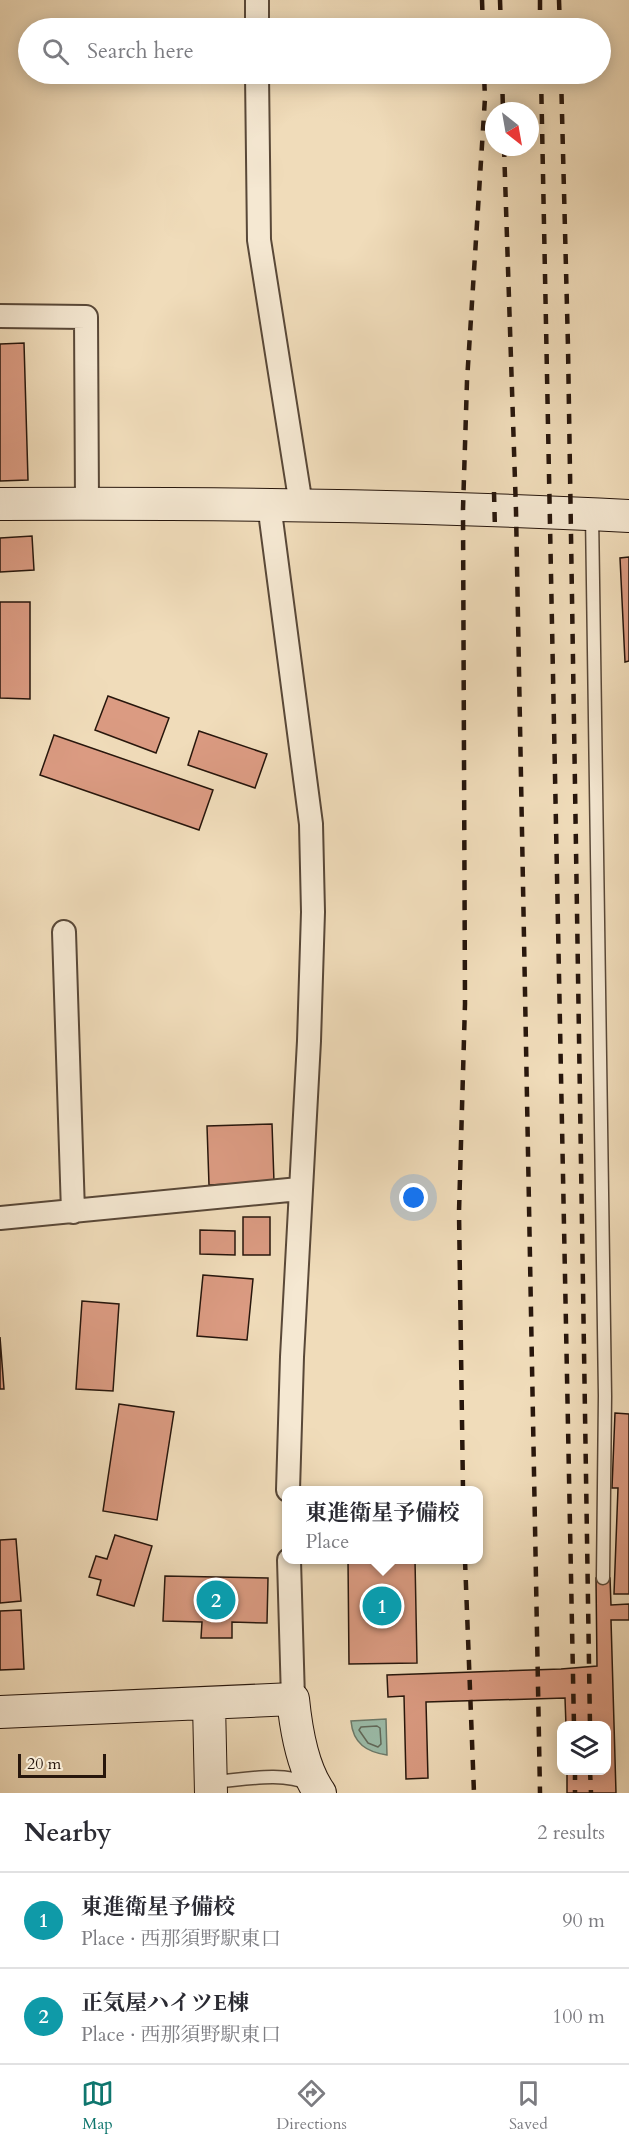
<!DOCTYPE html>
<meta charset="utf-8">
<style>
:root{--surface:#fff;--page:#f2f2f3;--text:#2b2b33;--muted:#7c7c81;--line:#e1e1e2;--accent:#0f766e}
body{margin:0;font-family:Cardo,"Noto Serif JP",serif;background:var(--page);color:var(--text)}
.controls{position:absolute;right:18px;bottom:18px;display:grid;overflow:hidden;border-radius:12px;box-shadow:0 3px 15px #0003}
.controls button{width:54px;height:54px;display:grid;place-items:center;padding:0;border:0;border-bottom:2px solid var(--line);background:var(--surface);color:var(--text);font:30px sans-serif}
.compass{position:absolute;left:485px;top:102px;width:54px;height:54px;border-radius:50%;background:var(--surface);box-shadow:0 3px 15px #0003;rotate:149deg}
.scale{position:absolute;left:18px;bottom:15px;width:88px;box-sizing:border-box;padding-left:6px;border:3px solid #27160c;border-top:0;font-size:16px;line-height:21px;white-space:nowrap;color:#27160c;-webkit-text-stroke:4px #f5e8d2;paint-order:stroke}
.you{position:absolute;left:414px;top:1198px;width:21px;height:21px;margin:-15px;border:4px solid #fff;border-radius:50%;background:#1a73e8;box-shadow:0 0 0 9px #1a73e833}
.badge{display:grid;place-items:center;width:39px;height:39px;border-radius:50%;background:var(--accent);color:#fff;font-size:20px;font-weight:700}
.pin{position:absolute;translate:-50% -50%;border:3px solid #fff;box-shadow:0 2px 6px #0006}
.popup{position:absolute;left:282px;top:1486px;width:201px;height:78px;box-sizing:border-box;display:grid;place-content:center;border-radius:12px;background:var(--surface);filter:drop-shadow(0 2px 4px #0005);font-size:20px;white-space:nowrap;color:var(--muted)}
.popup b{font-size:22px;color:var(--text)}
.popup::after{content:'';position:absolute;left:50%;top:100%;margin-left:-12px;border:12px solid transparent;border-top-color:var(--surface)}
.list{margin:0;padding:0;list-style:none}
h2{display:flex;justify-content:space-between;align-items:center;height:78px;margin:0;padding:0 24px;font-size:26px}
h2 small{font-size:20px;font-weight:400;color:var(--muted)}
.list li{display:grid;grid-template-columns:39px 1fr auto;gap:18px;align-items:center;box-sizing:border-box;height:96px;padding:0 24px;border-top:2px solid var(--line)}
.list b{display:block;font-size:22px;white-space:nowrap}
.list p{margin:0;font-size:20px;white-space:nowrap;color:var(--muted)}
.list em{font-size:20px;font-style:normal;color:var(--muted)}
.icon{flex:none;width:33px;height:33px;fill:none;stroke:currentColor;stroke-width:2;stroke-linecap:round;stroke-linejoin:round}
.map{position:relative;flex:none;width:629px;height:1793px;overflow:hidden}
.search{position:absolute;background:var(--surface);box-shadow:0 3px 15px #0003;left:18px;right:18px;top:18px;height:66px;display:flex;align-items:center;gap:15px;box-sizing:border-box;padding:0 21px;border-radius:33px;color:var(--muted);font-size:22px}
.sheet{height:270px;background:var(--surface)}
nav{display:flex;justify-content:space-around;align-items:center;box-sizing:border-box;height:84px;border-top:2px solid var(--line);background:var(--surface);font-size:16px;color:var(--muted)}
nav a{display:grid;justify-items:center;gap:3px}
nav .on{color:var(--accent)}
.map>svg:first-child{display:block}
.water{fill:#9bbca9;stroke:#6d7a6a;stroke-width:1.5}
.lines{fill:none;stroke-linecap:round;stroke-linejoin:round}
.shore{stroke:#61695a;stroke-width:1.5}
.building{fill:#db9b82;stroke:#27160c;stroke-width:1.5}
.lane-casing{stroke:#594838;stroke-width:15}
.street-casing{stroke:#594838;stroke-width:26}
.secondary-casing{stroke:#27160c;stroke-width:34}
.lane{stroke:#f5e8d2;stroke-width:12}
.street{stroke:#f5e8d2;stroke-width:22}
.secondary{stroke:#f5e8d2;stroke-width:32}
.rail{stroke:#27160c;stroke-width:4.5;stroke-dasharray:10 10;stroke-linecap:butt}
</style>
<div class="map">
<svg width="629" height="1793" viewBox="0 0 629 1793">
<rect width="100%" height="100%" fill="#f0dcba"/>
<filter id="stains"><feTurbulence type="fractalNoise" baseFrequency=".00333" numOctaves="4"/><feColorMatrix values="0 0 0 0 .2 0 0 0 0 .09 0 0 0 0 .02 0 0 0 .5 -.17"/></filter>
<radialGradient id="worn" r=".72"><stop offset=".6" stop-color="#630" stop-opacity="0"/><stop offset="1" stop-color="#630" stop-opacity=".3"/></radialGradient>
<path class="water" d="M 386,1719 L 387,1755 C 367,1752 353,1744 351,1721 Z"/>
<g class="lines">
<path class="shore" d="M 377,1726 L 380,1728 L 381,1744 L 378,1747 L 368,1743 L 359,1730 L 361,1727 Z"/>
</g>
<path class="building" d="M 24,343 L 28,480 L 0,481 L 0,344 Z
M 32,536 L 34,570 L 0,572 L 0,538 Z
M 629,557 L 629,661 L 625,662 L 620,558 Z
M 0,602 L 30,602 L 30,699 L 0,698 Z
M 108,696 L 169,718 L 156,753 L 95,730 Z
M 199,731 L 267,754 L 255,788 L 188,765 Z
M 54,735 L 213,790 L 199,830 L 40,775 Z
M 272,1124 L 274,1182 L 209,1185 L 207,1126 Z
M 243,1217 L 270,1217 L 270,1255 L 243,1255 Z
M 200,1230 L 235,1231 L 235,1255 L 200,1254 Z
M 203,1275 L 253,1279 L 247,1340 L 197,1336 Z
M 82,1301 L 119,1304 L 113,1391 L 76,1389 Z
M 0,1337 L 4,1389 L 0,1389 Z
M 119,1404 L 174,1412 L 157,1520 L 103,1511 Z
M 615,1413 L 629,1414 L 629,1594 L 614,1594 L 618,1488 L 612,1488 Z
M 115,1535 L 152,1546 L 134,1606 L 97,1595 L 101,1580 L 89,1577 L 96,1556 L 107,1559 Z
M 16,1539 L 21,1601 L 0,1603 L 0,1540 Z
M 348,1560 L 415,1560 L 417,1663 L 349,1664 Z
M 165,1576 L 268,1578 L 267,1623 L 232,1622 L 232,1638 L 201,1638 L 202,1622 L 163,1621 Z
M 596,1578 L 610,1578 L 611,1605 L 629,1604 L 629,1620 L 611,1620 L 616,1793 L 567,1793 L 567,1770 L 606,1770 L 606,1726 L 566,1726 L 565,1698 L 426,1702 L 428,1778 L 406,1779 L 404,1696 L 388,1697 L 387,1675 L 561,1669 L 597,1666 Z
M 21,1610 L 24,1669 L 0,1670 L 0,1611 Z"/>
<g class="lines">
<g class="lane-casing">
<path id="lane" d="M 592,514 L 605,1396 L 603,1578
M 212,1782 C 243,1780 281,1771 310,1784"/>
</g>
<g class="street-casing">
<path id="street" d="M 257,0 L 257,28
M 257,74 L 259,240 L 301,505
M 0,316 L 86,317 L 87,504
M 269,504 L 311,824 L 313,912 L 309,1041 L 292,1357 L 288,1490
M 64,932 L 73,1212
M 0,1218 L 299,1189
M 289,1560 L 293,1699"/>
</g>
<g class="secondary-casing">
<path id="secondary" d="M 0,504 C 210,503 419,505 629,516
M 209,1704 L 211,1793
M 0,1712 L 293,1699 C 296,1729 302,1768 320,1793"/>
</g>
<use href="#lane" class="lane"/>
<use href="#street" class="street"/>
<use href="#secondary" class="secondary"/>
<path class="rail" d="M 482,0 L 483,28
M 500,0 L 501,28
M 540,0 L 540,28
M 559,0 L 560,28
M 502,74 L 503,111
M 541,74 L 574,1726
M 561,74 L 568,347 L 590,1726
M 504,147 L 516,511 L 540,1793
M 494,492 L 495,530
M 463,1490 L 459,1212 L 465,1004 L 463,509 L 467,381 L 485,98 L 484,74
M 465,1560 L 474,1793
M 575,1770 L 575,1793
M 590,1770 L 591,1793"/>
</g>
<rect width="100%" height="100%" filter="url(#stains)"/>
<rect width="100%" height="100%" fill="url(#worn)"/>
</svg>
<div class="controls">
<button><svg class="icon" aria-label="layers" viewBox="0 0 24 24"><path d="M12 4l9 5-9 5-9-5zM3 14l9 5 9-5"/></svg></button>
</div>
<svg class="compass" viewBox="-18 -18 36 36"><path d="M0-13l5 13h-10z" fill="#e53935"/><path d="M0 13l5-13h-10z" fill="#7c7c81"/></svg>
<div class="scale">20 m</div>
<div class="you"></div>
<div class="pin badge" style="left:382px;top:1606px;background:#0f9aa8">1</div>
<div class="popup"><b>東進衛星予備校</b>Place</div>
<div class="pin badge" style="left:216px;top:1600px;background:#0f9aa8">2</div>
<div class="search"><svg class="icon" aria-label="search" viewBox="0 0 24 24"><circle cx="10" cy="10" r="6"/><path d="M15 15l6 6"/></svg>Search here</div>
</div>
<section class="sheet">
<h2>Nearby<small>2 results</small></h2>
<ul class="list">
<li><span class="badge" style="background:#0f9aa8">1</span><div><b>東進衛星予備校</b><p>Place · 西那須野駅東口</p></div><em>90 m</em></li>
<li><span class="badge" style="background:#0f9aa8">2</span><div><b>正気屋ハイツE棟</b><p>Place · 西那須野駅東口</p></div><em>100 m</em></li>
</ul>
</section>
<nav>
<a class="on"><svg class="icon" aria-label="map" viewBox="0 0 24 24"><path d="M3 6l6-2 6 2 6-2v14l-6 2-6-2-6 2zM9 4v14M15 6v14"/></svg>Map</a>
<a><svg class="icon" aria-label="directions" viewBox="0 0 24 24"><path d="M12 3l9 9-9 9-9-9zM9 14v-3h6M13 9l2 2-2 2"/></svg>Directions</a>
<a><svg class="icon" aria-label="saved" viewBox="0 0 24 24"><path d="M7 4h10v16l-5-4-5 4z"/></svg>Saved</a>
</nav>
